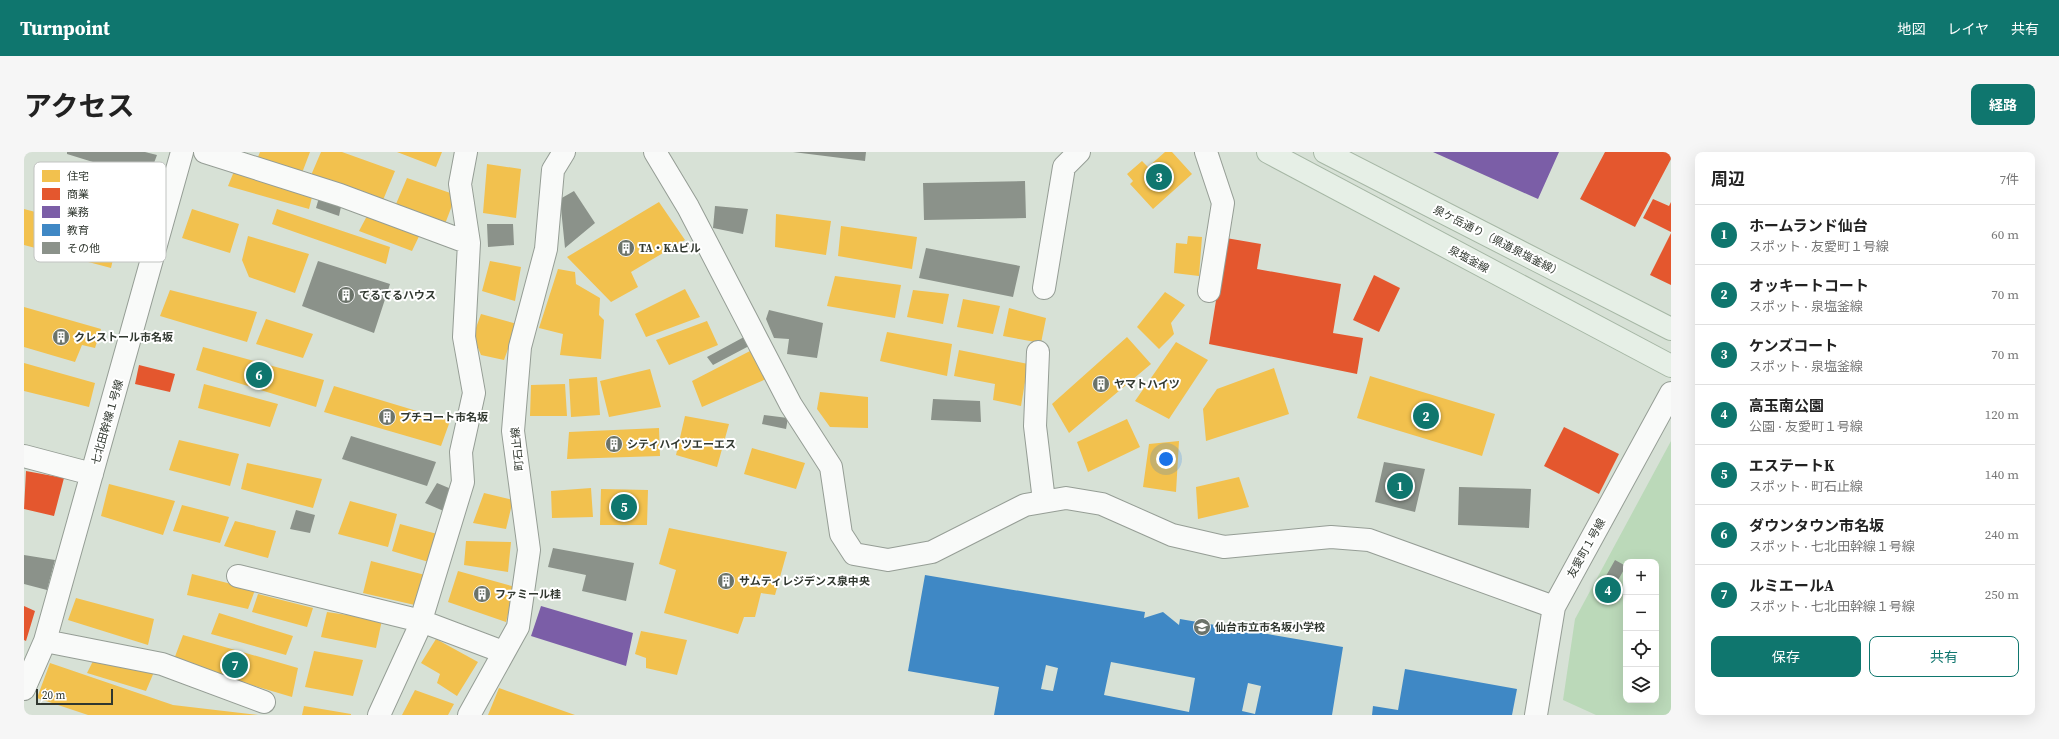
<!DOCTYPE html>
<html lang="ja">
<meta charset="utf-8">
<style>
:root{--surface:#fff;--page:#f6f6f6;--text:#222;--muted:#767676;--line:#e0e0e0;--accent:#0f766e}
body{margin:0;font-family:"Source Serif 4","Noto Sans JP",serif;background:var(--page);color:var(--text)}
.controls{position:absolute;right:12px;bottom:12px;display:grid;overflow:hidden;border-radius:8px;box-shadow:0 4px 16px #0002}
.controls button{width:36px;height:36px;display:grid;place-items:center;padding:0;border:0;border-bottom:1px solid var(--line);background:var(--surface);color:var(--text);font:20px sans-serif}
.scale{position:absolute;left:12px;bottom:10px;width:77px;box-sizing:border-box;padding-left:4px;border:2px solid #313830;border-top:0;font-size:11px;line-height:14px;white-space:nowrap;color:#313830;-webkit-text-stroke:3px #fff;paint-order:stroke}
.you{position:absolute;left:1142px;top:307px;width:14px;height:14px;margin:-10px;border:3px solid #fff;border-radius:50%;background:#1a73e8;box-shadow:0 0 0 6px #1a73e833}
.badge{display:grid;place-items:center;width:26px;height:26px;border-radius:50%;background:var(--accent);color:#fff;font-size:13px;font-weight:700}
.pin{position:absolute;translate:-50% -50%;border:2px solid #fff;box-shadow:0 1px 4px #0006}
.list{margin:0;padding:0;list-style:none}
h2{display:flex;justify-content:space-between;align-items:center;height:52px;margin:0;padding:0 16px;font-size:17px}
h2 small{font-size:13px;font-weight:400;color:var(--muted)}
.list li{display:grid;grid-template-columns:26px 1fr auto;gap:12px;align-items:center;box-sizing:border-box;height:60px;padding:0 16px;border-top:1px solid var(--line)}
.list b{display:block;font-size:15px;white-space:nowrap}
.list p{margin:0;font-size:13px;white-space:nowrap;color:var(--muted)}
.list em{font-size:13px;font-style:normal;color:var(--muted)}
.actions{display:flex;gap:8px;padding:12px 16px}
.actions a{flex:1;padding:9px 0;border:1px solid var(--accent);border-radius:8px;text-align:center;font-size:14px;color:var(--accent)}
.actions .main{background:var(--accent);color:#fff}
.icon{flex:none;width:22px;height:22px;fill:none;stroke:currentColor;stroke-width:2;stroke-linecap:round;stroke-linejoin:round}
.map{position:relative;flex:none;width:1647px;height:563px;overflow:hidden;border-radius:8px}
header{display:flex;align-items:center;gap:24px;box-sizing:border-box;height:56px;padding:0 20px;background:var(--accent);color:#fff}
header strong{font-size:19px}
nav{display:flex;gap:22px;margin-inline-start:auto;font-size:14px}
.intro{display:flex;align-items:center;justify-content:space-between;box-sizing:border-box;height:96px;padding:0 24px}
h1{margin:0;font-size:28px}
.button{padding:10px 18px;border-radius:8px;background:var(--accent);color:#fff;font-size:14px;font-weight:700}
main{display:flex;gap:24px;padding:0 24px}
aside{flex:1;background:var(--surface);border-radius:8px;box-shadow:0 4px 16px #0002}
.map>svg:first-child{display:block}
.green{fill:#bbd9b9;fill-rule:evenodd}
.homes{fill:#f2c14e}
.shops{fill:#e4572e}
.offices{fill:#7b5ea7}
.schools{fill:#3f88c5;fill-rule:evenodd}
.building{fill:#8b928a}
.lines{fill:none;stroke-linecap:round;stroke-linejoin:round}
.minor-casing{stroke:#959d95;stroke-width:24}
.major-casing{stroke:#a6b7a5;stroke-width:24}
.minor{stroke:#f9faf9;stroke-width:22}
.major{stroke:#e6efe6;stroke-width:22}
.labels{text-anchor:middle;stroke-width:4;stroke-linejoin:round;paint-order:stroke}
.street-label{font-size:11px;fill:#313830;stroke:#fff}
.poi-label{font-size:11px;font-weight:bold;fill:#313830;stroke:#fff;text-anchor:start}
.key{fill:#fff;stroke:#c1c3c1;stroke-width:1}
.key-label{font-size:11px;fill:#313830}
</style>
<header>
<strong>Turnpoint</strong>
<nav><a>地図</a><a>レイヤ</a><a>共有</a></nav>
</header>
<div class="intro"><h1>アクセス</h1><a class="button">経路</a></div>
<main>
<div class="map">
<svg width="1647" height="563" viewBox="0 0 1647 563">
<rect width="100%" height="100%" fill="#d7e1d6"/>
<path class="green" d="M 1647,289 L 1647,563 L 1572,563 L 1539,548 L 1551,467 ZM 1602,410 L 1632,410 L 1632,548 L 1602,548 Z"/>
<path class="homes" d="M 236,0 L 286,0 L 278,21 L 234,5 Z
M 297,0 L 318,0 L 371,19 L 357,53 L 285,28 Z
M 373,0 L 418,0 L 412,15 Z
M 1141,0 L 1148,0 L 1168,22 L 1129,57 L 1106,32 L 1109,29 L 1103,22 L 1118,9 L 1124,15 Z
M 463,12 L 497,17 L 492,66 L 459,61 Z
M 211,17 L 289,41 L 285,57 L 204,34 Z
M 383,26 L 432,43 L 421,72 L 372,52 Z
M 635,50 L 661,88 L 607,120 L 614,135 L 587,150 L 543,105 Z
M 0,57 L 95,82 L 87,116 L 0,93 Z
M 168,57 L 215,72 L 206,101 L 158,86 Z
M 253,57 L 366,95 L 362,112 L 248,72 Z
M 344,62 L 398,78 L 388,99 L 335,79 Z
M 752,62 L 807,69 L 802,103 L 751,95 Z
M 817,74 L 893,85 L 888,117 L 814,104 Z
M 224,84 L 285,102 L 271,141 L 225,125 L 218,108 Z
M 1164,84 L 1178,85 L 1175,124 L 1150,121 L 1152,91 L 1163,92 Z
M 466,109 L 497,115 L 491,149 L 458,139 Z
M 534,117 L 551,120 L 552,132 L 576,146 L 575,163 L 580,168 L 577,207 L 536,203 L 539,182 L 515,176 Z
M 811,124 L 877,133 L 871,166 L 803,154 Z
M 661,137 L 676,165 L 622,185 L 611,162 Z
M 146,138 L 233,160 L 223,190 L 136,164 Z
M 889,138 L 925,142 L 919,172 L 883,165 Z
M 1141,140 L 1161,153 L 1147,171 L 1150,182 L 1135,197 L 1113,175 Z
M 939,147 L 976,154 L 969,182 L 933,175 Z
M 0,155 L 77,177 L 71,196 L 58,193 L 51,210 L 0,195 Z
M 985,156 L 1022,166 L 1017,191 L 979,184 Z
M 457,162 L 493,172 L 480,208 L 457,203 L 449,184 Z
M 242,167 L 289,182 L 279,206 L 232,192 Z
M 683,169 L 694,193 L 645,213 L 632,188 Z
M 863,180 L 928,192 L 923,224 L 856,209 Z
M 1103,185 L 1127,212 L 1045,281 L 1028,252 Z
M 1152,190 L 1184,208 L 1145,267 L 1111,249 Z
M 179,195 L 300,228 L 292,255 L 172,218 Z
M 935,198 L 1004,212 L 997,254 L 969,248 L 971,232 L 930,224 Z
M 726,199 L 742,227 L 678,255 L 668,229 Z
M 0,211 L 71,231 L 65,255 L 0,239 Z
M 1250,216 L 1265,262 L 1182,289 L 1179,257 L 1193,237 Z
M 626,217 L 637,255 L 585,265 L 576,229 Z
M 1346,224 L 1471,262 L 1458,304 L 1333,266 Z
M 573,225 L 576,263 L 547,265 L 545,227 Z
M 180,232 L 254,252 L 246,275 L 174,256 Z
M 541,232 L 543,264 L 506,264 L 507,233 Z
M 310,234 L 426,269 L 417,294 L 300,260 Z
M 796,240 L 844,245 L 844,276 L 806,275 L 793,257 Z
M 661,264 L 705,272 L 693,315 L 652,303 Z
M 1103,267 L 1116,295 L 1064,320 L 1053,290 Z
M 635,276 L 636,304 L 543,307 L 545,280 Z
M 155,288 L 215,302 L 206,334 L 145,318 Z
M 1155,289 L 1152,340 L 1119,335 L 1125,292 Z
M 728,296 L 781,311 L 772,337 L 720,322 Z
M 223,311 L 298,327 L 289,356 L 217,337 Z
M 1215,325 L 1225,355 L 1174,367 L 1172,335 Z
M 85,332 L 151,349 L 139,383 L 77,364 Z
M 567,336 L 569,365 L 528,366 L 527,339 Z
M 577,337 L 624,338 L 623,373 L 576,373 Z
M 460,341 L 489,348 L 482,377 L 449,371 Z
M 326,349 L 373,362 L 364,395 L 314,382 Z
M 158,353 L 205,365 L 196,391 L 149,379 Z
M 211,369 L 252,379 L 244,406 L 200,394 Z
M 376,372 L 417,383 L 408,411 L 368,399 Z
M 645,376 L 763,400 L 751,443 L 737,441 L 731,465 L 720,465 L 714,482 L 640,461 L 652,418 L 635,412 Z
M 442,389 L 487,390 L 484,420 L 440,413 Z
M 347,409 L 405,424 L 395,454 L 339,441 Z
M 434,419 L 491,435 L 482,470 L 424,450 Z
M 168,422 L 231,438 L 224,457 L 163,443 Z
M 234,442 L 289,456 L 283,475 L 228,460 Z
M 52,446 L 130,467 L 124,493 L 44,468 Z
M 303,460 L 358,468 L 352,496 L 297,485 Z
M 195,461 L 269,484 L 262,503 L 187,482 Z
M 617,479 L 663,488 L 653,523 L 622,516 L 622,506 L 611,502 Z
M 159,483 L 274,516 L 268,545 L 149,510 Z
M 412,487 L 454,510 L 433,544 L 413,531 L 416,522 L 397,511 Z
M 290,499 L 339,508 L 329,544 L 281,535 Z
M 72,503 L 130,520 L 122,539 L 63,521 Z
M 26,511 L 149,553 L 234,563 L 64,563 L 13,546 Z
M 475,536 L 551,563 L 464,563 Z
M 391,538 L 430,552 L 424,563 L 378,563 Z
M 280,554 L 327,562 L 327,563 L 278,563 Z"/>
<path class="shops" d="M 1581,0 L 1647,0 L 1647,7 L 1611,75 L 1556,47 Z
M 1629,47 L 1645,54 L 1647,50 L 1647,80 L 1619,66 Z
M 1647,81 L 1647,133 L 1626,123 Z
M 1202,86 L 1237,92 L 1233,117 L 1317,132 L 1309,181 L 1339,186 L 1333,222 L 1185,192 Z
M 1350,123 L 1376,136 L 1355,180 L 1329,168 Z
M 115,213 L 151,222 L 146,240 L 111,232 Z
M 1540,275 L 1595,302 L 1575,342 L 1520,314 Z
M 2,319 L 40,326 L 30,364 L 0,357 Z
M 0,454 L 11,459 L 2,489 L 0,488 Z"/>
<path class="offices" d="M 1409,0 L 1535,0 L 1514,47 Z
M 517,454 L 609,481 L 602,514 L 507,484 Z"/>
<path class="schools" d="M 901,423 L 1121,460 L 1120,466 L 1139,460 L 1155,473 L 1156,467 L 1319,495 L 1308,563 L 970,563 L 975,535 L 884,519 ZM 1087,510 L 1171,526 L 1165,560 L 1080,543 ZM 1022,513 L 1034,516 L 1029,539 L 1017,537 ZM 1224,531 L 1237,534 L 1231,562 L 1218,559 Z
M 1381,517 L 1493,537 L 1488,563 L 1348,563 L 1349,554 L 1374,558 Z"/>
<path class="building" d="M 43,0 L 121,0 L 133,3 L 124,27 L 43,2 Z
M 769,0 L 842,0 L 841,9 Z
M 1001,29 L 1002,66 L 900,68 L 899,31 Z
M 550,39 L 571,71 L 541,96 L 536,47 Z
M 296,42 L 318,50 L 315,64 L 292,56 Z
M 691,54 L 724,57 L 719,82 L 689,76 Z
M 463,72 L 489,72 L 490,93 L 464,95 Z
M 902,96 L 996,114 L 989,145 L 895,126 Z
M 294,109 L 366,132 L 350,181 L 278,154 Z
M 745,158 L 799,171 L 793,206 L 763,202 L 765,187 L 750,186 L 742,167 Z
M 720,185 L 725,194 L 689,213 L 683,205 Z
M 909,247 L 956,249 L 957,270 L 907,268 Z
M 740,263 L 764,266 L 762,277 L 738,272 Z
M 327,284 L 412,310 L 403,334 L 318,307 Z
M 1360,310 L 1401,317 L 1391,360 L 1351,350 Z
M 413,331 L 432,339 L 422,360 L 401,351 Z
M 1435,335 L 1507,337 L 1505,376 L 1434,373 Z
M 272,358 L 291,363 L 286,381 L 266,377 Z
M 529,396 L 610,411 L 602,449 L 558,439 L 562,423 L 524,415 Z
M 0,403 L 31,408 L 23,438 L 0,432 Z
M 1591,408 L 1602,414 L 1589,437 L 1578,431 Z"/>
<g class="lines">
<g class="minor-casing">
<path id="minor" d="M 181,0 L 316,43 L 445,91
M 631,0 L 664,55 L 767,253 L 807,315 L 817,382 L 830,402 L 864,408 L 908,400 L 1001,353 L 1042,346 L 1078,352 L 1148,383 L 1200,395 L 1307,385 L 1345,388 L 1530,455
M 1182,0 L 1199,51 L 1185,139
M 1020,136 L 1040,15 L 1055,0
M 1014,200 L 1011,274 L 1020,349
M 0,304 L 68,322
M 214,424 L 397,469 L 479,500
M 21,489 L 138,512 L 240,550
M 0,537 L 21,489 L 158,0
M 355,563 L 394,478 L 439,330 L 437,300 L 450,241 L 440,185 L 445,91 L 436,32 L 442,0
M 445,563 L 494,475 L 505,398 L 489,279 L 496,195 L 522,97 L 529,18 L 540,0
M 1512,563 L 1530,455 L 1647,241"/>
</g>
<g class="major-casing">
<path id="major" d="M 1244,0 L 1647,214
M 1301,0 L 1647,177"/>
</g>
<use href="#minor" class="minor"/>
<use href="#major" class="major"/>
</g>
<defs>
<g id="building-disc" transform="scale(0.9)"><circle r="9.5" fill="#6b736a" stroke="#fff"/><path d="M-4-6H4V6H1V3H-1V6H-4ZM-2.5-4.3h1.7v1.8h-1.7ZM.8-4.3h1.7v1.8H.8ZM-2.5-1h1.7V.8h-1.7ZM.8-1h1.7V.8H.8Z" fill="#fff"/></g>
<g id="school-disc" transform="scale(0.9)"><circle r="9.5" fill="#6b736a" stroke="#fff"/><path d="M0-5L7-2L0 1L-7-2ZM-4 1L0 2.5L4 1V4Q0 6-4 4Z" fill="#fff"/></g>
</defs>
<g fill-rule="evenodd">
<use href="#building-disc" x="602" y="96"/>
<use href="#building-disc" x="322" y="143"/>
<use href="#building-disc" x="37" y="185"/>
<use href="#building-disc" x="1077" y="232"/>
<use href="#building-disc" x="363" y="265"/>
<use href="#building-disc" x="590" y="292"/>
<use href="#building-disc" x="702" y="429"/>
<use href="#building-disc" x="458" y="442"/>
<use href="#school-disc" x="1178" y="475"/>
</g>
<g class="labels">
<g class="street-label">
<text transform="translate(1474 89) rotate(27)" y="4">泉ケ岳通り（県道泉塩釜線）</text>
<text transform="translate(1445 107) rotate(28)" y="4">泉塩釜線</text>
<text transform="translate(83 270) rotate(-74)" y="4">七北田幹線１号線</text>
<text transform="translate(493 297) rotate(-96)" y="4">町石止線</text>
<text transform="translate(1562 396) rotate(-61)" y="4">友愛町１号線</text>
</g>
<g class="poi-label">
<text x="615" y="100">TA・KAビル</text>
<text x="335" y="147">てるてるハウス</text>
<text x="50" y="189">クレストール市名坂</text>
<text x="1090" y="236">ヤマトハイツ</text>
<text x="376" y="269">プチコート市名坂</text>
<text x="603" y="296">シティハイツエーエス</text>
<text x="715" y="433">サムティレジデンス泉中央</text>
<text x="471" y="446">ファミール桂</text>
<text x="1191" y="479">仙台市立市名坂小学校</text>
</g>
</g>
<rect x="10" y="10" width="132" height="100" rx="6" class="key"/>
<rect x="18" y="18" width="18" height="12" fill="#f2c14e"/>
<rect x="18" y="36" width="18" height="12" fill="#e4572e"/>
<rect x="18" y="54" width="18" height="12" fill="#7b5ea7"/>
<rect x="18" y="72" width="18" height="12" fill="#3f88c5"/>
<rect x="18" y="90" width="18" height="12" fill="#8b928a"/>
<g class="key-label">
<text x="43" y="28">住宅</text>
<text x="43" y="46">商業</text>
<text x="43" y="64">業務</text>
<text x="43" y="82">教育</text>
<text x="43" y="100">その他</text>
</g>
</svg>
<div class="controls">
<button>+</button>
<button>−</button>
<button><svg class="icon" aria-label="locate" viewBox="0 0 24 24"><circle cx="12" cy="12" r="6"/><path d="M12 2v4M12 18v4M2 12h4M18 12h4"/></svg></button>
<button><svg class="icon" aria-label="layers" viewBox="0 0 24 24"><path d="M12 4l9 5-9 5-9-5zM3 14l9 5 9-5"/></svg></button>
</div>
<div class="scale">20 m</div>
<div class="you"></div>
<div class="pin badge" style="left:1376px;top:334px">1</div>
<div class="pin badge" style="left:1402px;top:264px">2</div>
<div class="pin badge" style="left:1135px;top:25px">3</div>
<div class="pin badge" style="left:1584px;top:438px">4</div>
<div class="pin badge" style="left:600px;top:355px">5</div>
<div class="pin badge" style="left:235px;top:223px">6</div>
<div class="pin badge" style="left:211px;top:513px">7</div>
</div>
<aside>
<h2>周辺<small>7件</small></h2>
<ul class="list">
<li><span class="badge">1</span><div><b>ホームランド仙台</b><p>スポット · 友愛町１号線</p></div><em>60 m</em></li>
<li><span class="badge">2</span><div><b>オッキートコート</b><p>スポット · 泉塩釜線</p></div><em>70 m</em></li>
<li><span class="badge">3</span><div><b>ケンズコート</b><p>スポット · 泉塩釜線</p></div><em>70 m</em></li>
<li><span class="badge">4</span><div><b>高玉南公園</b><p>公園 · 友愛町１号線</p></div><em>120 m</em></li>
<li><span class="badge">5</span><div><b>エステートK</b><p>スポット · 町石止線</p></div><em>140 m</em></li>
<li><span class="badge">6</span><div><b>ダウンタウン市名坂</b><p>スポット · 七北田幹線１号線</p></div><em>240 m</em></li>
<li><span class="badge">7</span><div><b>ルミエールA</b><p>スポット · 七北田幹線１号線</p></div><em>250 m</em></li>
</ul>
<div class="actions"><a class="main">保存</a><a>共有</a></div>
</aside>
</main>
